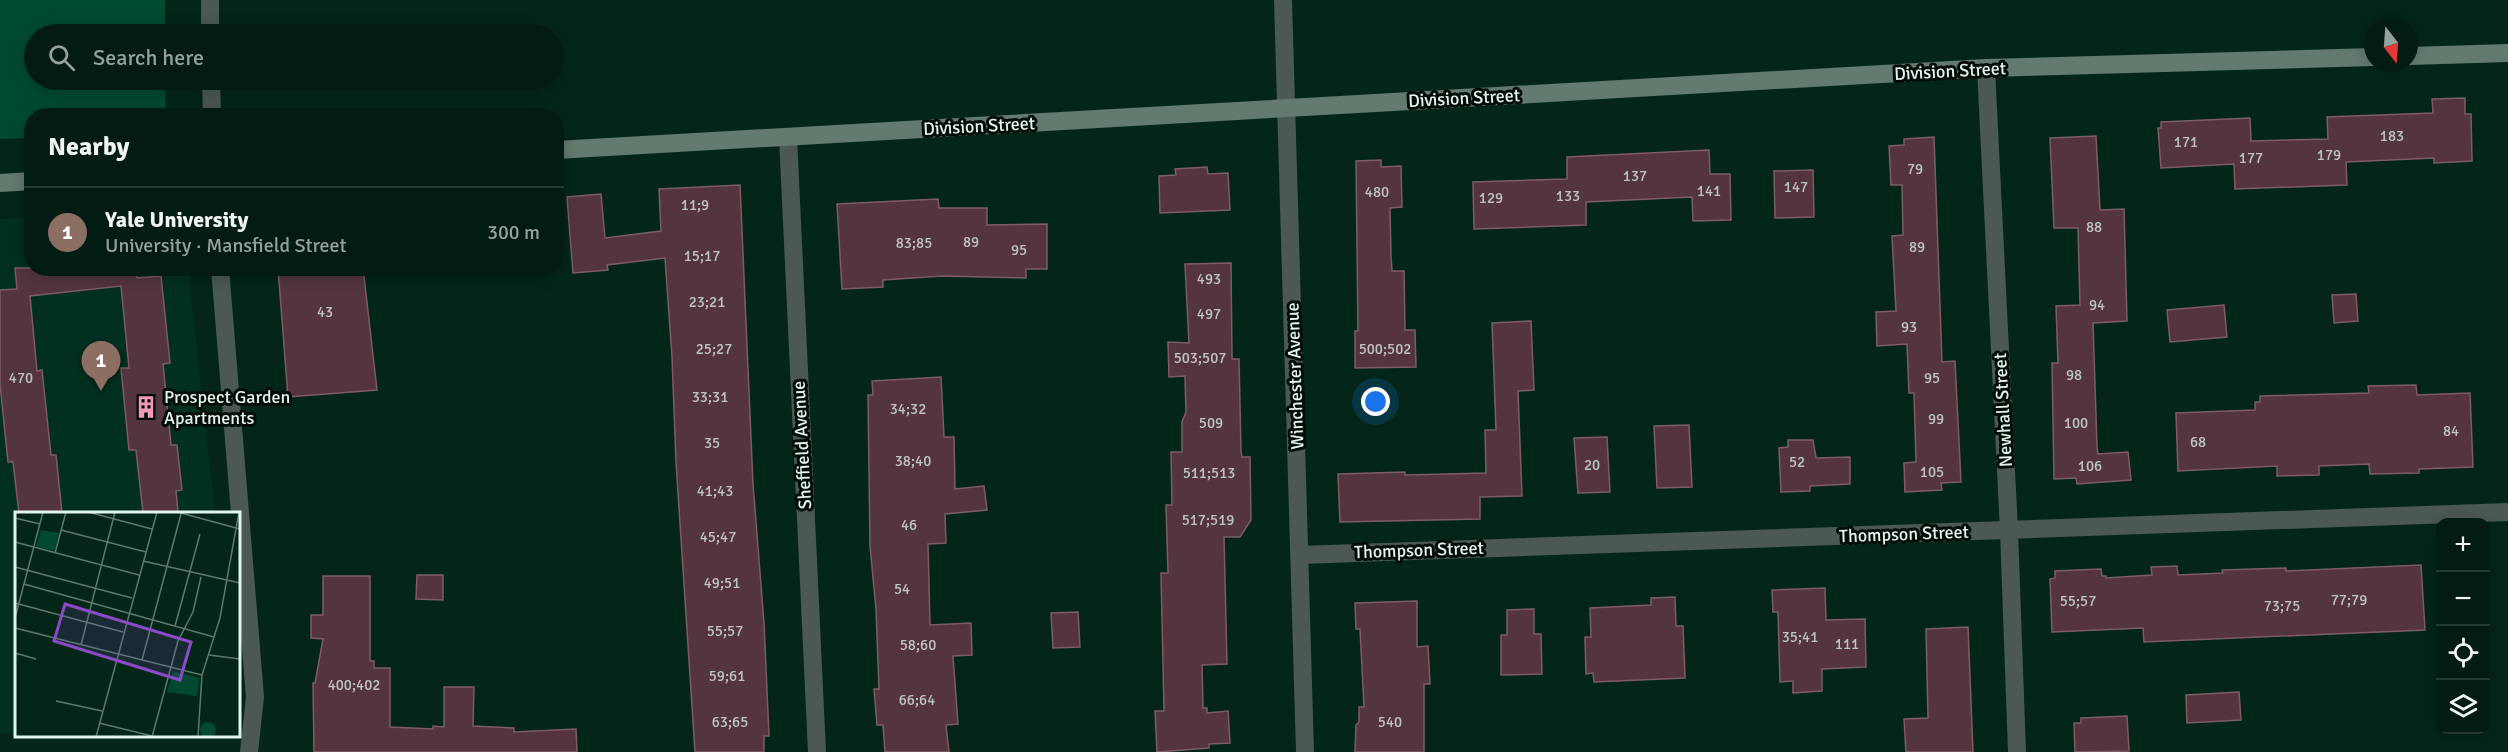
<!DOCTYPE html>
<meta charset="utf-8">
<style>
:root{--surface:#031c13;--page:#0d251c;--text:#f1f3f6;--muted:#97a1a0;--line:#243a33;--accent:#ef9ab8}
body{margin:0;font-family:Signika,sans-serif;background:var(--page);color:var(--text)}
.controls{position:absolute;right:18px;bottom:18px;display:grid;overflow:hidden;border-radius:12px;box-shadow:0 3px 15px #0003}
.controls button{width:54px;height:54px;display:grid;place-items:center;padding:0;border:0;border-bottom:2px solid var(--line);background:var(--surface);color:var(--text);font:30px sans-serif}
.compass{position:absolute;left:2364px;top:18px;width:54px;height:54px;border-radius:50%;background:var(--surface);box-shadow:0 3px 15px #0003;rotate:163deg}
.you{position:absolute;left:1376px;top:402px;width:21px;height:21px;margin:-15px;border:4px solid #fff;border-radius:50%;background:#1a73e8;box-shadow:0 0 0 9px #1a73e833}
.badge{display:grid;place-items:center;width:39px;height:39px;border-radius:50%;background:var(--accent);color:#fff;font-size:20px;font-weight:700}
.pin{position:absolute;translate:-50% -50px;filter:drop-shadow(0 2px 3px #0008)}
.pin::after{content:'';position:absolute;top:32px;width:21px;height:18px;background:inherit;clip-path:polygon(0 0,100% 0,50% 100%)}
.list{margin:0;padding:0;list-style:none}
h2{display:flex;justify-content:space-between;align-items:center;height:78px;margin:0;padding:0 24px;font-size:26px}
h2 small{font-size:20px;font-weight:400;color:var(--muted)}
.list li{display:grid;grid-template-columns:39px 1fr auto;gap:18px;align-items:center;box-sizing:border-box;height:90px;padding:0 24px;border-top:2px solid var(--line)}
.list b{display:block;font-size:22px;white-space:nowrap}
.list p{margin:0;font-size:20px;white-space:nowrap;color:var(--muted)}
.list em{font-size:20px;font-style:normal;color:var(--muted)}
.icon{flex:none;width:33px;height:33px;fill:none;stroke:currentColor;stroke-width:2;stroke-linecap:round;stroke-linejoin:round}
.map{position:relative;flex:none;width:2508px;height:752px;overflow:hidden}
.search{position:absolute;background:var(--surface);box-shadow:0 3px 15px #0003;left:24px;top:24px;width:540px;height:66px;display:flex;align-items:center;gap:15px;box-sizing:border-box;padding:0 21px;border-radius:33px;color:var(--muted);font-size:22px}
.panel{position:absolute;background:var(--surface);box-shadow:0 3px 15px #0003;left:24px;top:108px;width:540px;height:168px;border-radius:24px}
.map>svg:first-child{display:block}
.built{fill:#023020}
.green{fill:#004a32}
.building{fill:#53343f;stroke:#7e5c67;stroke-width:1.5}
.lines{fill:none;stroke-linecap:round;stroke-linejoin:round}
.minor{stroke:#4b5952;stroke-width:18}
.tertiary{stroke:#4b5952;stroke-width:18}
.secondary{stroke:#637a6f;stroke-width:18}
.labels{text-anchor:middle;stroke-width:6;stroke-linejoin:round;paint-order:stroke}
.number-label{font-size:15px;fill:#bfc6c1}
.street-label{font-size:18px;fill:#e3f6ec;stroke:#020c07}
.poi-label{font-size:18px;fill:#e3f6ec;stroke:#020c07;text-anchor:start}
.inset-road{fill:none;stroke:#5d796d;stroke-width:1.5}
.view{fill:#8b4ac6;fill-opacity:0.15;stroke:#8b4ac6;stroke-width:3}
.inset-edge{fill:none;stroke:#e3f6ec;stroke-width:3}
</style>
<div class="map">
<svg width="2508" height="752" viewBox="0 0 2508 752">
<rect width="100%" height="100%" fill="#042619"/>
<path class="built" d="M 31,218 L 32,268 L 188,269 L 215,513 L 16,514 L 16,734 L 0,733 L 0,219 Z"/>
<path class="green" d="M 0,0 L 165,0 L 165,34 L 34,34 L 34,80 L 165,80 L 166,115 L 32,116 L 31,138 L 0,139 Z"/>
<path class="building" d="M 2465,98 L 2465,114 L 2471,114 L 2472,161 L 2434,163 L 2434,158 L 2346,162 L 2347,185 L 2235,189 L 2234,164 L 2161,168 L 2158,128 L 2161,128 L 2161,122 L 2250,118 L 2251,141 L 2328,139 L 2327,117 L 2433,113 L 2432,99 Z
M 2096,136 L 2100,210 L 2124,209 L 2127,321 L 2093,323 L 2097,447 L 2098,454 L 2128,452 L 2131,480 L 2077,484 L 2076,478 L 2054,479 L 2052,363 L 2058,363 L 2056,306 L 2080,305 L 2078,228 L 2054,228 L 2050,138 Z
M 1934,137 L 1942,362 L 1955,361 L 1961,482 L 1941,483 L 1942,490 L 1905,492 L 1904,463 L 1916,462 L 1914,393 L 1909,393 L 1907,344 L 1877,346 L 1876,312 L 1896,311 L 1892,236 L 1903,235 L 1902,185 L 1891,185 L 1889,146 L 1904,145 L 1904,139 Z
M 1709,150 L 1710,174 L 1730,174 L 1731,220 L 1693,221 L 1692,197 L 1586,202 L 1586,225 L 1474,229 L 1473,182 L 1567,179 L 1567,157 Z
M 1381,160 L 1381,167 L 1401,166 L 1402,207 L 1390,208 L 1391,256 L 1392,271 L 1404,271 L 1405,330 L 1415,330 L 1416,367 L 1355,368 L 1355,331 L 1358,331 L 1356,161 Z
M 1207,167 L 1208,174 L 1228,173 L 1230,210 L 1160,213 L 1159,176 L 1176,175 L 1175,169 Z
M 1813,170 L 1814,217 L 1775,218 L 1774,171 Z
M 740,185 L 753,484 L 764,623 L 769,736 L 764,736 L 764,752 L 695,752 L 676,462 L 672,357 L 665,258 L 607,265 L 608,270 L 573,273 L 567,197 L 601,194 L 605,238 L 661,231 L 659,189 Z
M 938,199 L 939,208 L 987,208 L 987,225 L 1047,224 L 1047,269 L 1026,269 L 1026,278 L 942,276 L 883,280 L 883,287 L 842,289 L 837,204 Z
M 1231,263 L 1232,359 L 1239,359 L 1241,451 L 1242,457 L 1250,457 L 1251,520 L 1240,537 L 1224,537 L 1227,664 L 1202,665 L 1203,708 L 1207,708 L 1207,713 L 1228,711 L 1230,743 L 1209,744 L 1209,748 L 1157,752 L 1155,711 L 1164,711 L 1161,573 L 1168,573 L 1166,505 L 1172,505 L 1171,452 L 1182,452 L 1182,422 L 1186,412 L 1185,376 L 1169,377 L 1168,342 L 1189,343 L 1185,264 Z
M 15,268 L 136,268 L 137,278 L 161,276 L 170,363 L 163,364 L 171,445 L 177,445 L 182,490 L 176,491 L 178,513 L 143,513 L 136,450 L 129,450 L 121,368 L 129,368 L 121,286 L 30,296 L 37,371 L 42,370 L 51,455 L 56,455 L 62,513 L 19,513 L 13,462 L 8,462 L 0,384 L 0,290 L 17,289 Z
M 278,268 L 363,268 L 377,390 L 288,397 Z
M 2356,294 L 2358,321 L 2334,323 L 2332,295 Z
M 2224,305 L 2227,337 L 2170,342 L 2167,310 Z
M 1531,321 L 1534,390 L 1518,391 L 1522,496 L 1480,497 L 1480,519 L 1340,522 L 1338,474 L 1405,472 L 1405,475 L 1486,473 L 1485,430 L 1496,430 L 1492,323 Z
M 941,377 L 944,437 L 954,437 L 955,489 L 984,486 L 987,510 L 945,514 L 946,543 L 928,544 L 930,625 L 971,623 L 972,655 L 953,656 L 958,724 L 946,725 L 949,752 L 885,752 L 883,725 L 877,725 L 874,689 L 879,689 L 876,609 L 870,546 L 868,395 L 873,395 L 872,381 Z
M 2416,385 L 2417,395 L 2470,393 L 2473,467 L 2419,469 L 2419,473 L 2370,474 L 2369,464 L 2319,466 L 2319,475 L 2277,476 L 2277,466 L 2178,471 L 2176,413 L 2255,410 L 2255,402 L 2260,402 L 2260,396 L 2369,393 L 2368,386 Z
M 1689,425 L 1692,487 L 1657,488 L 1654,426 Z
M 1607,437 L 1610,492 L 1578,493 L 1574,438 Z
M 1788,440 L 1813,440 L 1816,458 L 1850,457 L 1850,484 L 1810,486 L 1810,491 L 1781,492 L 1779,448 L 1788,447 Z
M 2421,565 L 2425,630 L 2144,642 L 2143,628 L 2052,632 L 2050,579 L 2055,578 L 2055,571 L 2101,569 L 2102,576 L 2106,576 L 2106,578 L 2152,575 L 2151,567 L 2177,566 L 2178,575 L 2223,573 L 2222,570 L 2286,568 L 2286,571 Z
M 417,575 L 443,575 L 443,600 L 416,599 Z
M 323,576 L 370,576 L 370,661 L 374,661 L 374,668 L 390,668 L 390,727 L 433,729 L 433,726 L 444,727 L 444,687 L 474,687 L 473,726 L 514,728 L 514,732 L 576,729 L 577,752 L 314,752 L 313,683 L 315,683 L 323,639 L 311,638 L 311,615 L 323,615 Z
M 1825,588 L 1826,620 L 1865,619 L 1866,667 L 1822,669 L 1822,691 L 1793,693 L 1793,681 L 1780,682 L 1778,612 L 1773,612 L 1772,590 Z
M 1675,597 L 1676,626 L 1683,626 L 1685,678 L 1594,682 L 1593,673 L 1586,674 L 1585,637 L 1591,637 L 1590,608 L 1651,605 L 1651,598 Z
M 1417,601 L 1417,647 L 1428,646 L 1430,684 L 1424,684 L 1424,752 L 1355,752 L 1356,725 L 1359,722 L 1359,707 L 1364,707 L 1360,629 L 1356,629 L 1355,603 Z
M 1534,609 L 1534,634 L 1541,634 L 1542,674 L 1501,675 L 1501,635 L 1507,635 L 1507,610 Z
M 1078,612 L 1080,647 L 1053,648 L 1051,613 Z
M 1968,627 L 1973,752 L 1906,752 L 1904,719 L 1928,718 L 1926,629 Z
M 2239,692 L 2241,720 L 2187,723 L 2186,695 Z
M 2127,716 L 2129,751 L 2075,752 L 2074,723 L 2081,723 L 2081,718 Z"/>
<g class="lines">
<path class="minor" d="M 210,0 L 210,34
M 1986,68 L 2009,531 L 2017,752
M 211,80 L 212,116
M 788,137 L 817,752
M 220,268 L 255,697 L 249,752
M 1301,555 L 2508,512"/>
<path class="tertiary" d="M 1283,0 L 1305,752"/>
<path class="secondary" d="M 2409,56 L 2508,53
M 556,150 L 1986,68 L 2373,57
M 0,183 L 32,181"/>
</g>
<defs>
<g id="building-bare" transform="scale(1.8)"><path d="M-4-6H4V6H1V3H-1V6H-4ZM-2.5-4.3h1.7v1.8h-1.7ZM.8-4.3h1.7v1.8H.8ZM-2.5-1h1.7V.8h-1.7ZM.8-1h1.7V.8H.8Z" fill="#ef9ab8" stroke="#020c07" stroke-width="2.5" paint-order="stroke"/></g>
</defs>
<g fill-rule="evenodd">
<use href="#building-bare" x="146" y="407"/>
</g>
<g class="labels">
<g class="number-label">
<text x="2392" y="141">183</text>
<text x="2186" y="147">171</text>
<text x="2329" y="160">179</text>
<text x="2251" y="163">177</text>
<text x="1915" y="174">79</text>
<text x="1635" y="181">137</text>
<text x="1796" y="192">147</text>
<text x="1709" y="196">141</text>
<text x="1377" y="197">480</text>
<text x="1568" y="201">133</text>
<text x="1491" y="203">129</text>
<text x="695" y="210">11;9</text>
<text x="2094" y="232">88</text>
<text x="971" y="247">89</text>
<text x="914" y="248">83;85</text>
<text x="1917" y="252">89</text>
<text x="1019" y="255">95</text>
<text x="702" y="261">15;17</text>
<text x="1209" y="284">493</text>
<text x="707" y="307">23;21</text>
<text x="2097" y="310">94</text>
<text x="325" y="317">43</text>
<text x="1209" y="319">497</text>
<text x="1909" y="332">93</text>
<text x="714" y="354">25;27</text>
<text x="1385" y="354">500;502</text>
<text x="1200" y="363">503;507</text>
<text x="2074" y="380">98</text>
<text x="21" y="383">470</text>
<text x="1932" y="383">95</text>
<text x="710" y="402">33;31</text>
<text x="908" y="414">34;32</text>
<text x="1936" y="424">99</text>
<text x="1211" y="428">509</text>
<text x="2076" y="428">100</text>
<text x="2451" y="436">84</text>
<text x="2198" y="447">68</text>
<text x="712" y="448">35</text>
<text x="913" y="466">38;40</text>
<text x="1797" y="467">52</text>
<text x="1592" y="470">20</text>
<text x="2090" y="471">106</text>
<text x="1932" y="477">105</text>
<text x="1209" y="478">511;513</text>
<text x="715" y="496">41;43</text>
<text x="1208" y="525">517;519</text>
<text x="909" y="530">46</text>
<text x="718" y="542">45;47</text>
<text x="722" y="588">49;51</text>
<text x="902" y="594">54</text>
<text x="2349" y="605">77;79</text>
<text x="2078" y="606">55;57</text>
<text x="2282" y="611">73;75</text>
<text x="725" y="636">55;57</text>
<text x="1800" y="642">35;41</text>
<text x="1847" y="649">111</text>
<text x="918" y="650">58;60</text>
<text x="727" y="681">59;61</text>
<text x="354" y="690">400;402</text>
<text x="917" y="705">66;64</text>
<text x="730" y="727">63;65</text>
<text x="1390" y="727">540</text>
</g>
<g class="street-label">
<text transform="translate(1950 71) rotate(-3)" y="6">Division Street</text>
<text transform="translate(1464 98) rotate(-3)" y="6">Division Street</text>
<text transform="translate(979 126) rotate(-3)" y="6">Division Street</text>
<text transform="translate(1295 376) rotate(-92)" y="6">Winchester Avenue</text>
<text transform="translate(2003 410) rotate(-93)" y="6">Newhall Street</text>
<text transform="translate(802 445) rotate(-93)" y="6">Sheffield Avenue</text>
<text transform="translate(1904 534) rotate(-2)" y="6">Thompson Street</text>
<text transform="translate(1419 550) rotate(-2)" y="6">Thompson Street</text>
</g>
<g class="poi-label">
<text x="164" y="403">Prospect Garden<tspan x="164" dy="21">Apartments</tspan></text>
</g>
</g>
<g transform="translate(15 512)">
<rect width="225" height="225" fill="#042619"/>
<path d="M 26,18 L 44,21 L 39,39 L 21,34 ZM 158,159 L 185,166 L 182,184 L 152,180 ZM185 218a8 8 0 1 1 16 0a8 8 0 1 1-16 0Z" fill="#004a32"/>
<path class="inset-road" d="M 73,0 L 137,17M 162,0 L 225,17M 0,6 L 25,12M 46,18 L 131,40M 0,30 L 124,63M 40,41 L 51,0M 128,49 L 225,71M 0,55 L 117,86M 9,72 L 199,125M 0,91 L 108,120M 0,106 L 28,0M 160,114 L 185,22M 0,116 L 187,163M 66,133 L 100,0M 0,141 L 21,147M 194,143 L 225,147M 127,148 L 166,2M 41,189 L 87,199M 84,211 L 137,224M 81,225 L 142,0M 137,225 L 163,129 L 178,100 L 186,65M 183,225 L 187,163 L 205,106 L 224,0"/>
<path class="view" d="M 50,92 L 176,130 L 165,168 L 39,129 Z"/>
<rect width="225" height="225" class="inset-edge"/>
</g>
</svg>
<div class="controls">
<button>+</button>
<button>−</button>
<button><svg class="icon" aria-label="locate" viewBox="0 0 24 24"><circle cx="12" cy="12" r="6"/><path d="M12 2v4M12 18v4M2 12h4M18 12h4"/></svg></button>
<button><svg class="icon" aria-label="layers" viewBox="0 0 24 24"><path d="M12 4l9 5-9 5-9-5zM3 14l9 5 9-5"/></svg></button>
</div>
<svg class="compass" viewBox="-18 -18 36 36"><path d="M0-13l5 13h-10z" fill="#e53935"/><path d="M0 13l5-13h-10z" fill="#97a1a0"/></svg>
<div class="you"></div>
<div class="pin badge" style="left:101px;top:391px;background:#8d6e63">1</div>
<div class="search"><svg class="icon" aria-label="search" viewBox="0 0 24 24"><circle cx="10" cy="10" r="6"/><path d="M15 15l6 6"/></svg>Search here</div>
<section class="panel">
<h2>Nearby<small></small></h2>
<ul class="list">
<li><span class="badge" style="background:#8d6e63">1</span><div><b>Yale University</b><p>University · Mansfield Street</p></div><em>300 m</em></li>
</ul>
</section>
</div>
